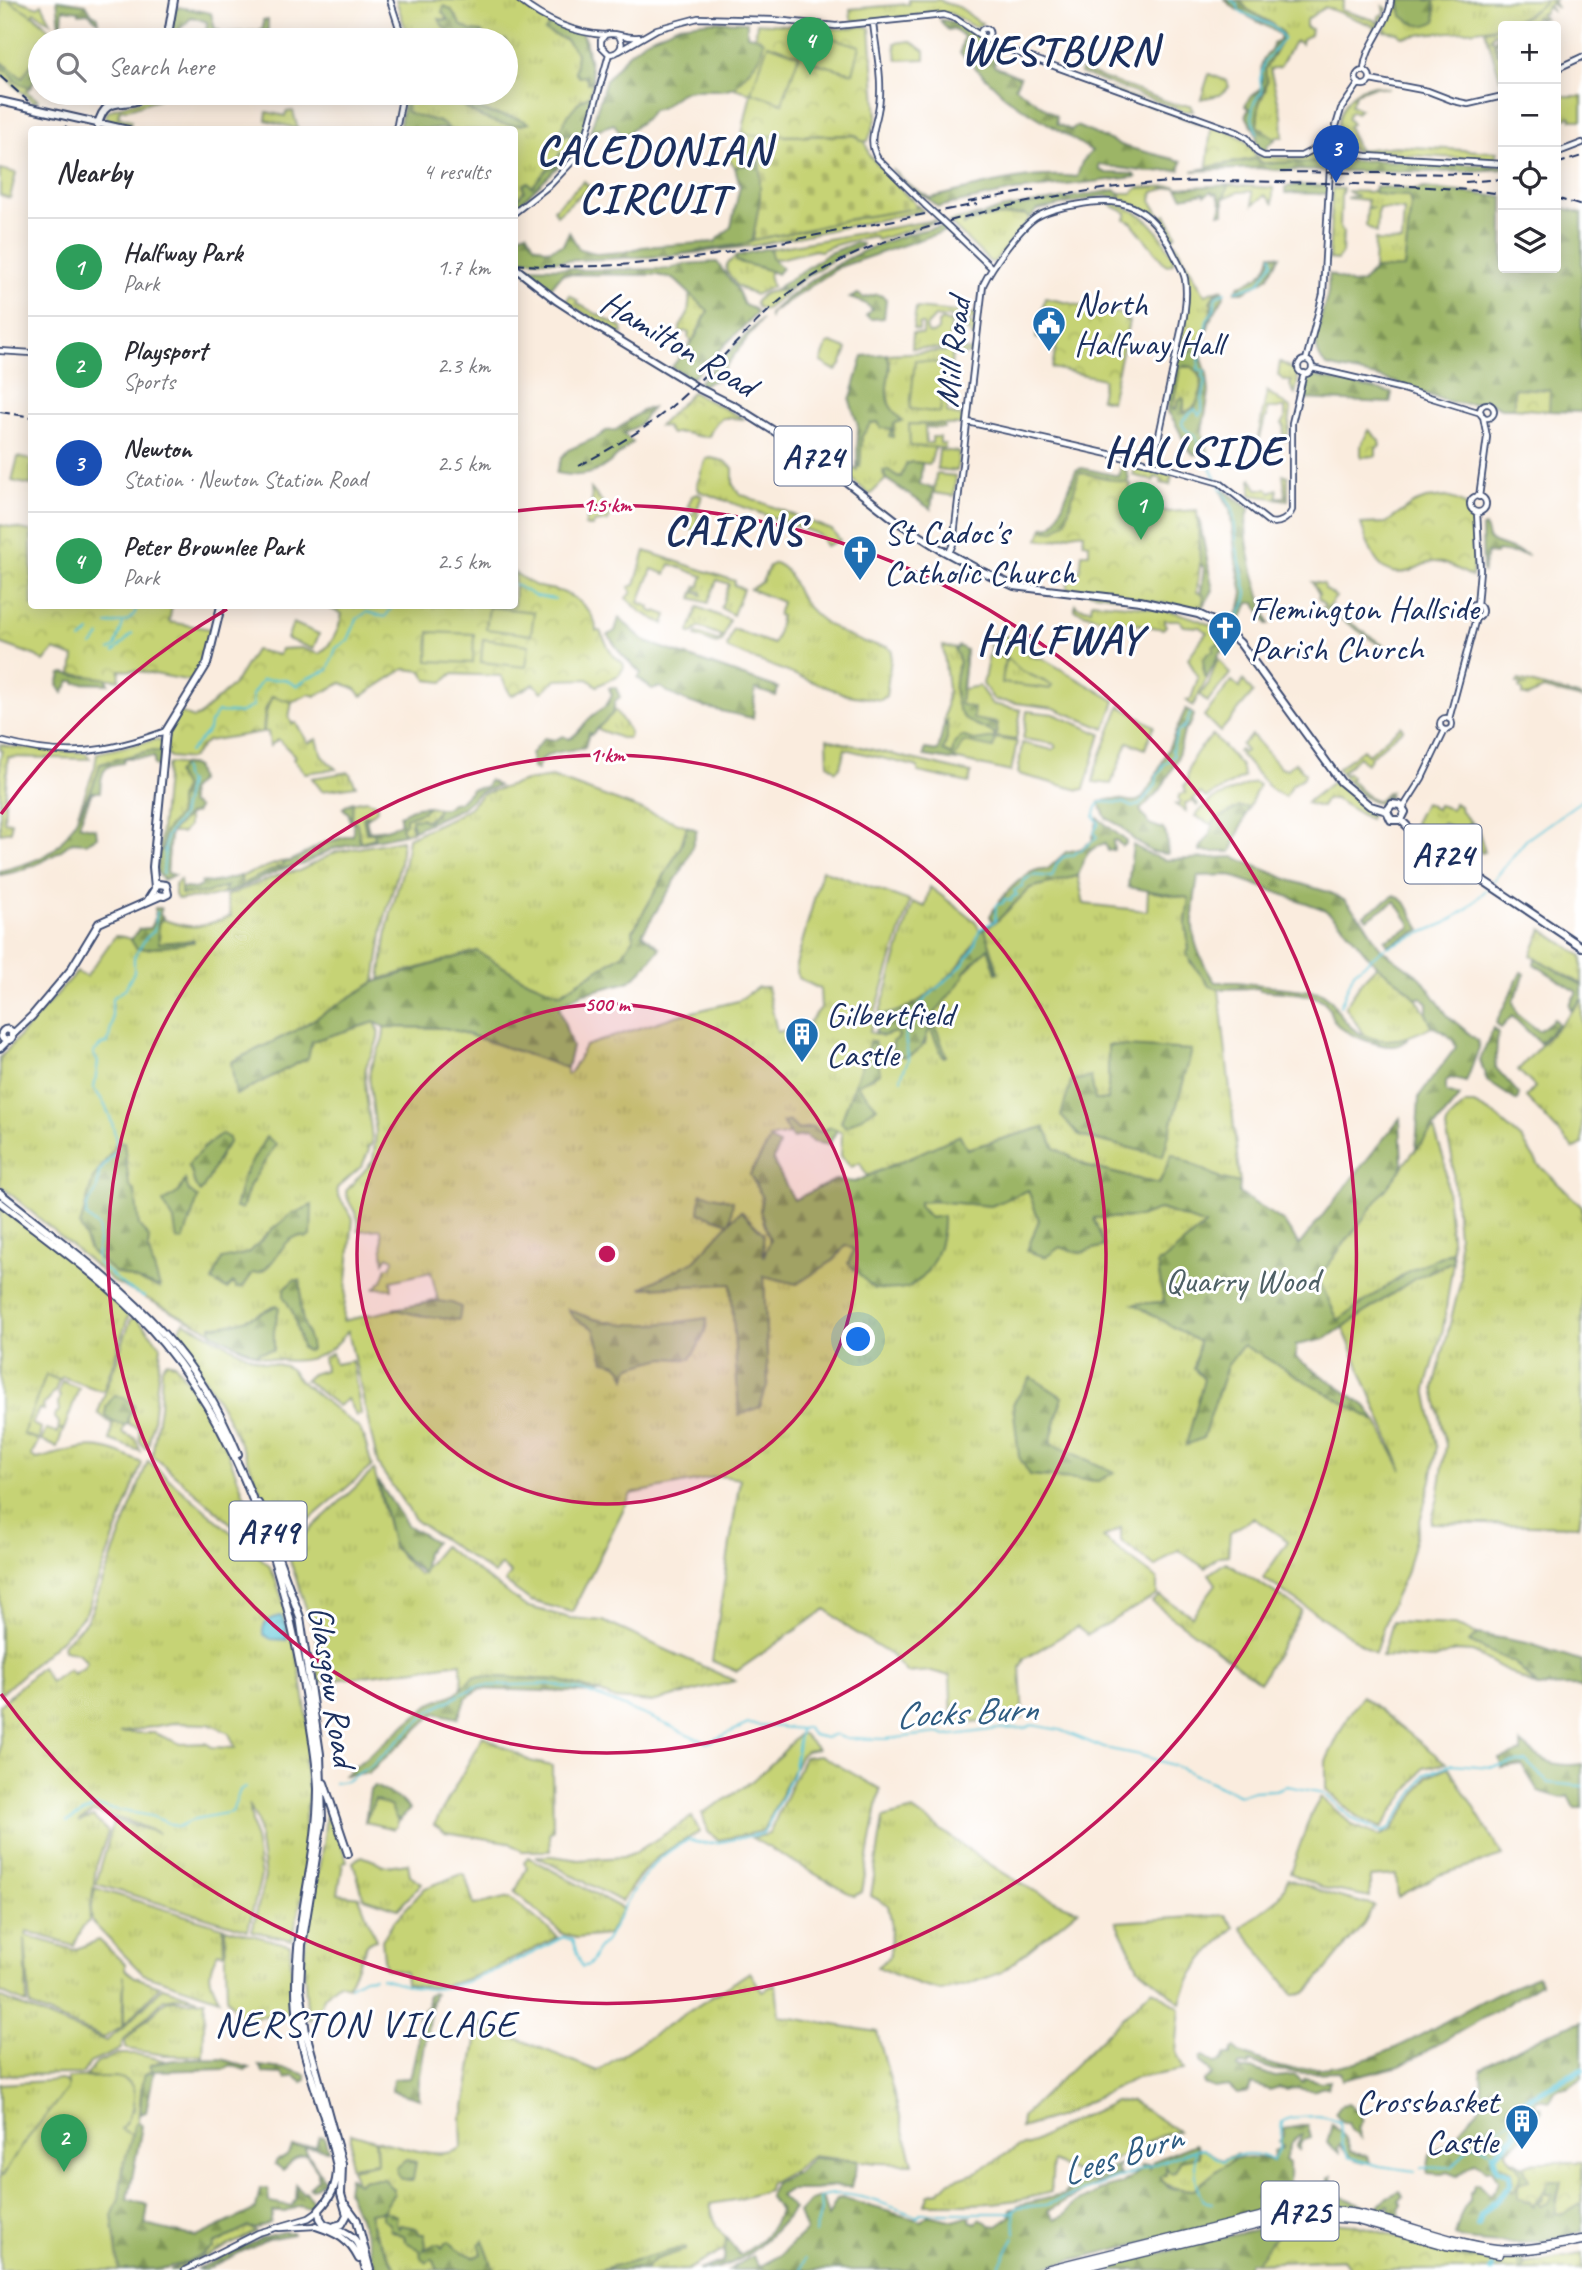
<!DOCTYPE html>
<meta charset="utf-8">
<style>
:root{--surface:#fff;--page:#f7f7f7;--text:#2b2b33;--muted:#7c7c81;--line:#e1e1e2;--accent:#1f6fb2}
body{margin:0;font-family:Caveat,sans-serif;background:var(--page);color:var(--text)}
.controls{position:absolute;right:21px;top:21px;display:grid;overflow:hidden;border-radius:7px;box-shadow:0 4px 18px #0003}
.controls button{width:63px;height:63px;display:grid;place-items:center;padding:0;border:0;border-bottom:2px solid var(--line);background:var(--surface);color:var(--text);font:35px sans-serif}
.you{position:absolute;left:859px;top:1340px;width:24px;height:24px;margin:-18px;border:5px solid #fff;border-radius:50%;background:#1a73e8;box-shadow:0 0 0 10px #1a73e833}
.badge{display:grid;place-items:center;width:46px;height:46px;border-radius:50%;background:var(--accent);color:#fff;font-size:23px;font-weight:700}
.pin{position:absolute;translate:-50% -58px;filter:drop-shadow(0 2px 4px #0008)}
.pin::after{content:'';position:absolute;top:37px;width:24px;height:21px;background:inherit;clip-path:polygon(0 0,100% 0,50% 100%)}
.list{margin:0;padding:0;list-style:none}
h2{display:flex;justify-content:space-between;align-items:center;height:91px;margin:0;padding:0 28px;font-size:30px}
h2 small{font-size:23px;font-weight:400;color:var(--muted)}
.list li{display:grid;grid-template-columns:46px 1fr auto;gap:21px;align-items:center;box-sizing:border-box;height:98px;padding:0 28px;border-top:2px solid var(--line)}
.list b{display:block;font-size:26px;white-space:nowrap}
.list p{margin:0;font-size:23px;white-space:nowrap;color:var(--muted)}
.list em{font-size:23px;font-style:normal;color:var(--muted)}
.icon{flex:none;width:38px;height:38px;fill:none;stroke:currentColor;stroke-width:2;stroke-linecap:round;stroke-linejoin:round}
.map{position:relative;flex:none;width:1582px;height:2270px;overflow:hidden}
.search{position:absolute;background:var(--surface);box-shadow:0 4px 18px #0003;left:28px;top:28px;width:490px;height:77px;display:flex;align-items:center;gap:18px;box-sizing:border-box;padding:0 24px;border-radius:38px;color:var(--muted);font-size:26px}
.panel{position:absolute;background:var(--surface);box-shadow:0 4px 18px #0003;left:28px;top:126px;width:490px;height:483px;border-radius:7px}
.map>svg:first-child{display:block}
.grass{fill:url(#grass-tufts);stroke:#708169;stroke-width:2;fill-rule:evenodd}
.forest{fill:url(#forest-firs);stroke:#5c7262;stroke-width:2;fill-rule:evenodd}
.cemetery{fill:url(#cemetery-stones);stroke:#708169;stroke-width:2}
.park{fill:url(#park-crowns);stroke:#708169;stroke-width:2}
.garden{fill:#c6d374;stroke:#708169;stroke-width:2}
.water{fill:url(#water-ripples);stroke:#3b7a9a;stroke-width:2}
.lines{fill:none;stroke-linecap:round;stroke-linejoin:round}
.stream{stroke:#5bc4d7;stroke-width:2}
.river{stroke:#5bc4d7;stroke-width:6}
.minor-casing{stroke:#3c4b71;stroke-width:8}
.major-casing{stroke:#3c4b71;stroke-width:10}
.highway-casing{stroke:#3c4b71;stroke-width:11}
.minor{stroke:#fff;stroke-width:4.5}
.major{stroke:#fff;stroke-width:6}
.highway{stroke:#fff;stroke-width:8}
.rail{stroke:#1b2f5e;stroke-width:2;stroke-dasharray:10 5;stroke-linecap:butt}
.minor-bridge-casing{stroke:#3c4b71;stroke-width:8;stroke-linecap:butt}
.minor-bridge{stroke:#fff;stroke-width:4.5}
.ring{fill:none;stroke:#c2185b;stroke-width:3.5}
.labels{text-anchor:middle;stroke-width:6;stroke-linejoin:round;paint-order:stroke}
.shield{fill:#fff;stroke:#5f6d8e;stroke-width:2}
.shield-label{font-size:33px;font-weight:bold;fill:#1b2f5e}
.poi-label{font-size:35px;fill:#1b2f5e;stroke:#fff;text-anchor:start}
.street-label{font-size:35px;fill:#1b2f5e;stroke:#fff}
.park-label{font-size:35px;fill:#4e6065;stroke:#fff}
.water-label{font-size:37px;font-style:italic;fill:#2e5c82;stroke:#fff}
.quarter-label{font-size:38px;letter-spacing:2px;fill:#1b2f5e;stroke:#fff}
.district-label{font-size:42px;font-weight:bold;letter-spacing:2px;fill:#1b2f5e;stroke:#fff}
.centre{fill:#c2185b;stroke:#fff;stroke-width:3.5}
.ring-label{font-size:21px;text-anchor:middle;font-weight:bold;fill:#c2185b;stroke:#fff;stroke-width:6;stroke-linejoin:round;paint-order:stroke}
</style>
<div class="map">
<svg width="1582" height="2270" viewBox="0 0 1582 2270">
<defs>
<pattern id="grass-tufts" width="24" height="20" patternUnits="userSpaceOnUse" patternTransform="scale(1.75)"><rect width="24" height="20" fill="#c6d374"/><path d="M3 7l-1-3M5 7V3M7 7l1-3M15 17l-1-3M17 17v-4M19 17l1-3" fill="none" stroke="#aab567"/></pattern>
<pattern id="forest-firs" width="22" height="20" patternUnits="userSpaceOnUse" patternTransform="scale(1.75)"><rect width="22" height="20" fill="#9cb566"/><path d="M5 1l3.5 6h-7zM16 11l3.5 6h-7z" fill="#7e9457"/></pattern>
<pattern id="cemetery-stones" width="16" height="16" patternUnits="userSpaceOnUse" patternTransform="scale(1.75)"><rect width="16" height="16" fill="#c6d374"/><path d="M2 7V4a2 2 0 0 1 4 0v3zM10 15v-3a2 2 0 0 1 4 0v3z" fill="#aab567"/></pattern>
<pattern id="park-crowns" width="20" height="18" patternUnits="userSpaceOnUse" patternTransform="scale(1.75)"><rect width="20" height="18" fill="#c6d374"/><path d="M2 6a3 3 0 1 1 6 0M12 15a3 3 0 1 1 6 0" fill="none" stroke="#aab567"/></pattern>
<pattern id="water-ripples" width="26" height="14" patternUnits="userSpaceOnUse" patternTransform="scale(1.75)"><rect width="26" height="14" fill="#5bc4d7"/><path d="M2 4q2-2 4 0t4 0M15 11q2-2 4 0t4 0" fill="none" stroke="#4aa0b2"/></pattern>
</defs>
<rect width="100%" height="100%" fill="#fff"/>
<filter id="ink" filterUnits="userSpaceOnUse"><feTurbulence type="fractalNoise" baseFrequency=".0143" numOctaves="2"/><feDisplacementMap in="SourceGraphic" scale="14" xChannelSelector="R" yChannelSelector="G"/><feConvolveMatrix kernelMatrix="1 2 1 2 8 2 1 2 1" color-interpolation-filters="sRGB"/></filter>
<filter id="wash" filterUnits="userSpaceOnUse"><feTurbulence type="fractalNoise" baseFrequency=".00686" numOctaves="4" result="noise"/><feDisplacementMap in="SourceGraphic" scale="28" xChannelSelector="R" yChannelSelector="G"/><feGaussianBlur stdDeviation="1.57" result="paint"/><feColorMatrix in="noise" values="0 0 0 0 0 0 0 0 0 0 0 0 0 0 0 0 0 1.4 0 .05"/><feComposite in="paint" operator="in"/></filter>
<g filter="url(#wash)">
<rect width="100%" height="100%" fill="#faecde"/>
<path class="grass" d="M 0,0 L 17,0 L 38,7 L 42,4 L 51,22 L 34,12 L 34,15 L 43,23 Z
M 396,0 L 515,0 L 550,23 L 576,31 L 585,37 L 593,81 L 576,149 L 515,208 L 514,130 L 444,130 L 442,126 L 401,127 L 408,93 L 506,93 L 506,40 L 409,40 Z
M 909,0 L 940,0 C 947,6 955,4 962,9 C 970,14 973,20 982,23 L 981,25 L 974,27 L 950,13 L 854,21 L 851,19 L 850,9 L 909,4 Z
M 1239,0 L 1344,0 L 1341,10 L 1374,20 L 1378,24 L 1379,16 L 1384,13 L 1383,6 L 1387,9 L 1373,37 L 1374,26 L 1325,7 L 1306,20 L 1306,27 L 1311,29 L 1310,35 L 1302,39 L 1301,44 L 1297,41 L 1293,43 L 1280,67 L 1270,69 L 1282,116 L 1283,137 L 1277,137 L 1274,141 L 1273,137 L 1257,126 L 1259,104 L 1266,89 L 1265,69 L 1283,37 L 1273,24 L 1247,9 Z
M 1394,0 L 1547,0 C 1514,31 1475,31 1433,33 C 1421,34 1413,37 1402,37 L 1398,33 L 1384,31 L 1392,16 Z
M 910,41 L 925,51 L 925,59 L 897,60 L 895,43 Z
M 40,51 L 40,73 L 34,75 L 32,86 L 26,91 L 38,100 L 33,102 L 0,73 L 0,57 L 26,71 Z
M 1081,70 L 1177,105 L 1190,105 L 1193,111 L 1183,111 L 1080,73 Z
M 1209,74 L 1227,81 L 1229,87 L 1219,95 L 1201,99 Z
M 1373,85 L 1389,89 L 1375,86 L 1356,93 L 1351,105 L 1360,109 L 1356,113 L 1351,111 L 1347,118 L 1352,124 L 1348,126 L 1358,150 L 1396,146 L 1497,152 L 1496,160 L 1364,153 C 1330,147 1333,115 1353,94 C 1358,88 1366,88 1373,85 Z
M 1109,89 L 1206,124 L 1206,126 L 1108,91 Z
M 154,93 L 161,93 L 159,99 C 143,102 136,110 120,109 L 118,117 L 131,120 L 130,125 L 108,120 L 105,115 C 113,104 139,105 154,93 Z
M 1558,96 L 1582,96 L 1582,120 L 1572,120 L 1570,116 L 1556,122 L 1556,99 Z
M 293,111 L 298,129 L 266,120 L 267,112 L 285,116 L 286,112 Z
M 742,134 L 766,136 L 760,162 L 735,167 L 727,156 L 739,147 Z
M 1322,151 L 1327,154 L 1328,162 L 1263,163 L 1255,159 L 1258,156 L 1298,159 Z
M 1228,185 L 1273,188 L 1273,203 L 1265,195 L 1253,205 L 1252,191 L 1238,192 L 1224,198 Z
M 1177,186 L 1153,192 L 1151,200 L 1161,217 L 1166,214 L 1176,234 L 1172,239 L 1151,213 L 1120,198 L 1121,193 L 1132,193 L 1138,188 Z
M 1332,188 L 1343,189 L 1341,197 L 1340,228 L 1343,232 L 1342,253 L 1337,260 L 1329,259 Z
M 1374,190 L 1374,192 L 1409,196 L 1411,205 L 1404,269 L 1374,269 L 1375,239 L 1378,241 L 1402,242 L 1404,210 L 1378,208 L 1377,233 L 1366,226 L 1367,208 L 1374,208 L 1367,207 L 1367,200 L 1346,198 L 1356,196 L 1347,191 L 1370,192 Z
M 1111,202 C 1148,213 1156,226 1174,259 L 1172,264 L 1167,265 L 1164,263 L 1132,223 L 1125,219 L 1127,213 L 1112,206 Z
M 915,203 L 923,211 L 752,246 L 668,256 C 688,253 739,250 753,240 L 814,228 L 845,220 L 917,208 Z
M 981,214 L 968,220 L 967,223 L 983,218 L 1025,214 L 1030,218 L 994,262 L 990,262 L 949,222 Z
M 935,220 L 937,221 L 877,240 L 874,236 C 862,238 829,245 821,251 L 815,250 L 779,259 L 772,258 L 770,249 Z
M 1175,243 L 1205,295 L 1210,292 L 1222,289 L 1215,292 L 1210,302 L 1214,304 C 1208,318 1200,358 1181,350 L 1181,346 L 1190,285 L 1172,245 Z
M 736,256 L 736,261 L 773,271 L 769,274 L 772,287 L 755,295 L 737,286 L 726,270 L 727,264 Z
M 810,273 L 765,310 L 758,308 L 755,303 C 765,288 774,293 785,290 C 794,287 803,278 810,273 Z
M 690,294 L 708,311 L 692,342 L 688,337 L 689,333 L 684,331 L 680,333 L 680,327 L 688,314 Z
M 570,295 L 578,301 L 577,303 L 622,328 L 623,334 L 619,334 L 566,302 Z
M 916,308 L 976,314 L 975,320 L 951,318 L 951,316 L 938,318 L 936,316 L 926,327 L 928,333 L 933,334 L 938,330 L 938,323 L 942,320 L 950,323 L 951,321 L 974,324 L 976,326 L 974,338 L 970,335 L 970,331 L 958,328 L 958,325 L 951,325 L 948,349 L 912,348 L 913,333 L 923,334 L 923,324 L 919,324 L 919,330 L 913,329 Z
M 973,350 L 972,354 L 952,355 L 947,413 L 962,416 L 962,425 L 921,424 L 924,444 L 942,447 L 935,447 L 930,464 L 911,462 L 902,477 L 897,476 L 888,470 L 883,475 L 886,479 L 870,495 L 842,471 L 844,465 L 857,470 L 857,466 L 860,466 L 862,436 L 871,423 L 878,422 L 892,429 L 893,436 C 894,419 887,403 887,386 C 887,369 893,373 887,354 Z
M 1280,362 C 1300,372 1300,373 1295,394 L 1290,385 L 1292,381 L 1285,381 L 1278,375 Z
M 1180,367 L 1192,367 C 1208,382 1204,406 1183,413 L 1184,405 L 1178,400 L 1176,411 L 1172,410 Z
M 1267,391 L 1291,409 L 1287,440 L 1283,440 L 1284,425 L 1282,424 L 1285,419 L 1285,408 L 1267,408 L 1267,417 L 1265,418 L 1260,438 L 1258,438 Z
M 711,458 L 724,461 L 733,468 L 733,485 L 740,494 L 832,530 L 840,540 L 826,546 L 821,537 L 815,533 L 699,491 L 697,484 L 706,459 Z
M 1136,465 L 1172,475 L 1170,485 L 1161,483 L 1162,479 L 1155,477 L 1153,481 L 1133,475 Z
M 1283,474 L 1286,475 L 1288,477 L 1288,500 L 1251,495 L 1251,478 L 1257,489 L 1268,489 L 1271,492 L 1277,489 L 1277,497 L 1286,497 Z
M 591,489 L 611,513 L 608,521 L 594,523 L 593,526 L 585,526 L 592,501 Z
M 697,494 L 702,496 L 698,507 L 697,531 L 684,527 L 682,523 L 686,513 L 693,515 L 695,509 L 688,506 L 692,496 Z
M 645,551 L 735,581 L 734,585 L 743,589 L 733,615 L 721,608 L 729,584 L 717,580 L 708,603 L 692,598 L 694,592 L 702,595 L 702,592 L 695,590 L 697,586 L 699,587 L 703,576 L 670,564 L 666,574 L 652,569 L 639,602 L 650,607 L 649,610 L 655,613 L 656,611 L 667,615 L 664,624 L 641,612 L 626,598 L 632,593 L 629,587 L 635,585 Z
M 775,563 C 791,569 792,583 800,597 C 818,624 855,644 888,647 L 892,651 L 886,696 L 881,700 L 847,695 L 728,649 L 727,646 L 733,629 L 773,644 C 780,635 777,625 781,616 L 778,615 L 782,602 L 750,589 L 762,582 L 769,566 Z
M 1312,582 L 1324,584 L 1325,589 L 1336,597 L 1328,607 L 1393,652 L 1393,654 L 1326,609 L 1319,615 L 1317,611 L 1325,606 L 1318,598 L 1319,594 Z
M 1092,602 C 1138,606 1189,608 1227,635 L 1229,638 L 1220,641 L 1203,668 L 1207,678 L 1193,706 L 1186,700 L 1191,699 L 1198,678 L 1188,658 L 1207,632 L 1199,627 L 1184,626 L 1179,620 L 1165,620 L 1166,626 L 1163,629 L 1131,623 L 1130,629 L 1075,610 L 1075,604 L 1078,607 L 1091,609 Z
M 698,607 L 729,620 L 722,642 L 716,644 L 696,636 L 697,633 L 719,641 L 722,636 L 699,627 L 692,634 L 689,632 Z
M 943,646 L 966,650 L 961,700 L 975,718 L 997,725 L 998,733 L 994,734 L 994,738 L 999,741 L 965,743 L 957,761 L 940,758 L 948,689 Z
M 1007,657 L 1020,670 L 1052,685 L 1051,689 L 1001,683 Z
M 1519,680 L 1582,697 L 1582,699 L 1543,689 L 1528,697 L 1522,695 L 1522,690 L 1519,688 L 1520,685 L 1527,686 L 1517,683 Z
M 272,696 L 292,702 L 289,717 L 292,724 L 296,723 L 308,743 L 317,739 L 322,756 L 336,769 L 305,773 L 293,759 L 295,756 L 278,739 L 270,746 L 268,732 L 264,732 C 264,719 266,708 272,696 Z
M 614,708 L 630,732 L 629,738 L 621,738 L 597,729 L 613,713 Z
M 1401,726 L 1403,729 L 1370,757 L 1371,759 L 1366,764 L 1359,757 L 1342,772 L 1346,775 L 1348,773 L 1352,777 L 1350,779 C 1357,787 1373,804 1381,799 C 1384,797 1386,793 1389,792 L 1381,802 L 1383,803 L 1390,794 L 1388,802 C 1369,809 1348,782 1337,769 L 1363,749 L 1368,754 Z
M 158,739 L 162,743 L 162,752 L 148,751 L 100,764 L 97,778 L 78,813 L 95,767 L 97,753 Z
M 827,739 L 971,773 L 969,783 L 918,772 L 918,767 L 845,749 L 840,767 L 836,771 L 828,764 Z
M 170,763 L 195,766 L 199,781 L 189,791 L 190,803 L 198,808 L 195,813 L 188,815 L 188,827 L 182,833 L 170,833 L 167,873 L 174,875 L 163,880 L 157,872 L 167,766 Z
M 349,772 L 356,786 L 322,791 L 312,778 Z
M 552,777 L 687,826 L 681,846 L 633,931 L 633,939 L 623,954 L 559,994 L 522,978 L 477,951 L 380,979 L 388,924 L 405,861 L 408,838 L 457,815 L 470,807 L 482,794 L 526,781 Z
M 1335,780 L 1355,800 L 1372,812 L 1369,819 L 1335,799 L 1326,799 L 1321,807 L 1306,803 Z
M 366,800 L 377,804 L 377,810 L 366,819 L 369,831 L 395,828 L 401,824 L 400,815 L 417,807 L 438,808 C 433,821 422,820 410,824 L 412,831 L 332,849 L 303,864 L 282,869 L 230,892 L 211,897 L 178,899 L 175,895 L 175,884 L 180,879 L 181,888 L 195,889 L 201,886 L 201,882 L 211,883 L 231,880 L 280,862 L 291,861 L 324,843 L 353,835 L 353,822 L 350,822 L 349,814 L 343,808 L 350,803 Z
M 1424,803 L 1431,805 L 1431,807 L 1436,809 L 1438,805 L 1452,809 L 1454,803 L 1460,806 L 1461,812 L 1478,829 L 1485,852 L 1481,853 L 1469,823 L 1449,849 L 1444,840 L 1451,832 L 1449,826 L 1443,823 L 1436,834 L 1441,837 L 1439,841 L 1414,823 Z
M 402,840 L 400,864 L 384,921 L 375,982 L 293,1032 L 231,1062 L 312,1041 L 375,1022 C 385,1038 371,1051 366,1067 C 362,1085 372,1123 372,1144 L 367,1148 L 369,1150 L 362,1166 L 337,1188 L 338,1195 L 353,1219 L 343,1321 L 438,1300 L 431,1272 L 391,1281 L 392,1289 L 375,1288 L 382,1281 L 387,1267 L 390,1267 L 394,1259 L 388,1256 L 384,1262 L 381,1229 L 358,1231 C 362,1213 347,1207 346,1191 L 373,1161 L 376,1133 L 369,1076 C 371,1057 385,1046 384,1027 L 445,1028 L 461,1032 L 567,1068 L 567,1075 L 571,1072 L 585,1046 L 676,1016 L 738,1001 L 758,987 L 767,987 L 777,1032 L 806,1026 L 821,1008 L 820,989 L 798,978 L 796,965 L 822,870 L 910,901 L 869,1032 L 883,1036 L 895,1032 L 899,1035 L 898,1039 L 925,1044 L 929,1026 L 943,1057 L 946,1055 L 932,1017 L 963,977 L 964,972 L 988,948 L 996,973 L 998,972 L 985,929 L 998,920 L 1030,888 L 1078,876 L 1084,904 L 1147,911 L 1148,891 L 1189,898 L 1186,924 L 1190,962 L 1198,969 L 1209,986 L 1219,989 L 1240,1183 L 1222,1179 L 1172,1154 L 1159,1184 L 1089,1167 L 1055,1148 L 1044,1127 L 966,1149 L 960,1136 L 867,1176 L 860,1163 L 851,1167 L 841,1156 L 842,1133 L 831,1127 L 819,1132 L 808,1127 L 798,1130 L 783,1123 L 789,1134 L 769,1138 L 770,1140 L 750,1174 L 762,1196 L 760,1211 L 770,1240 L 764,1259 L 741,1211 L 694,1261 L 643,1288 L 731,1283 L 740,1414 L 768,1383 L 764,1276 L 797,1284 L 834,1260 L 846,1245 L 854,1250 L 930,1218 L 919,1205 L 919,1202 L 934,1201 L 991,1206 L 1028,1190 L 1039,1220 L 1027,1251 L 1060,1247 L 1080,1253 L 1103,1246 L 1093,1218 L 1139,1217 L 1160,1209 L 1206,1225 L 1163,1261 L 1157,1263 L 1164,1302 L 1136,1304 L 1199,1342 L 1194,1369 L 1204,1379 L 1203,1438 L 1227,1366 L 1243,1345 L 1377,1422 L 1402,1470 L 1343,1328 L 1414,1279 L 1453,1261 L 1443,1329 L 1426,1389 L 1437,1446 L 1431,1480 L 1406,1574 L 1389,1610 L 1375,1653 L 1263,1578 L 1288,1541 L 1253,1518 L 1230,1533 L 1228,1555 L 1219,1556 L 1205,1568 L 1178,1550 L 1155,1567 L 1121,1541 L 1121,1528 L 1103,1538 L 1157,1579 L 1157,1595 L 1087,1635 L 1077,1627 L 1024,1659 L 1020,1668 L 1023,1718 L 952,1725 L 950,1676 L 931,1671 L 907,1673 L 891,1655 L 849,1629 L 826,1609 L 737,1671 L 712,1661 L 740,1479 L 721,1476 L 631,1494 L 572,1612 L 531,1601 L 505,1582 L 511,1573 L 501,1565 L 494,1574 L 416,1521 L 378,1465 L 348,1331 C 342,1338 336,1346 328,1351 C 306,1365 280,1362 257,1355 L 114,1282 L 0,1185 L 0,1058 L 77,972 L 86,977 L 115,936 C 131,936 143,946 159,944 L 158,924 L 162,919 C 193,931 201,927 231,916 L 226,896 L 284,873 L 299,871 L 336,852 ZM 1031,1377 L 1062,1397 L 1050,1443 L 1113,1472 L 1098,1481 L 1030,1475 Z
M 930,887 L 975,921 L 980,931 C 966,967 919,1013 879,1015 L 913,902 L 925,907 Z
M 1542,929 L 1582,956 L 1582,984 L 1531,955 Z
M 1377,965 C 1403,984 1420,996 1432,1027 C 1414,1034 1381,1052 1364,1034 C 1357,1026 1351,1015 1345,1006 L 1362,981 Z
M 1582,1000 L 1582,1144 L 1574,1149 L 1526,1097 L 1535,1087 L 1518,1070 Z
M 1465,1104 L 1474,1104 L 1493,1114 L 1522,1139 L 1538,1164 L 1582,1207 L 1582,1504 L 1579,1526 L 1431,1523 L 1438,1498 L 1446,1445 L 1434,1388 L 1461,1279 L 1452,1157 L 1446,1129 L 1448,1121 Z
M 1433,1126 L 1445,1163 L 1452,1251 L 1411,1270 L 1338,1321 L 1318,1278 Z
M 0,1206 L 43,1237 L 130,1311 L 104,1390 L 101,1391 L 63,1377 L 59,1380 L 46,1376 L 24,1435 L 39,1440 L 31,1455 L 36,1459 C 56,1455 84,1443 106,1449 C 118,1451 130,1458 142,1463 L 86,1613 L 69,1632 L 0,1695 Z
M 134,1318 L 137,1318 L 161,1346 L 153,1422 L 148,1447 L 145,1448 L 140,1441 L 139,1428 L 125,1423 L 122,1433 L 136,1439 L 140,1451 L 110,1440 L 112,1424 L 98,1413 L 131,1319 Z
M 184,1322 L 251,1357 L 264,1362 L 285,1366 L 291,1370 L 299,1380 L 360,1429 L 365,1441 L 372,1466 L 282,1543 C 251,1469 224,1389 166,1331 L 169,1328 L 177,1333 Z
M 332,1353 L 335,1364 L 352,1361 L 361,1414 L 356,1416 L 347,1399 L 338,1406 L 305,1380 L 312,1374 L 325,1370 L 323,1358 Z
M 166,1362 L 175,1364 L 198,1395 L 222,1437 L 267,1555 L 152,1455 L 160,1407 L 162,1368 Z
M 148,1461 L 269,1565 C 297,1624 303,1694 313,1758 L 304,1760 L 308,1787 L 311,1787 L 304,1821 L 310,1862 L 292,1940 L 252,1931 L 265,1877 L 257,1821 L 249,1804 L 261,1876 L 248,1930 L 96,1884 L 114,1820 L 159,1833 L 131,1822 L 93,1812 L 78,1822 L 93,1817 L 108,1832 L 96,1867 L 89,1921 L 83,1926 L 74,1946 L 27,1931 L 26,1935 L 74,1950 L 99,1940 L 125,1964 L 125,1969 L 135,1977 L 160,1986 L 124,2025 L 124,1975 L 122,2027 L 104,2038 L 30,2006 L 25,1938 L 27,2004 L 0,1992 L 0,1705 L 41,1667 L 50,1682 L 69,1669 L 73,1674 L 84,1668 L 87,1662 L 78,1653 L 64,1650 L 63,1644 L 85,1623 L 91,1612 ZM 173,1723 L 209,1724 L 229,1733 L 235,1748 L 212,1747 L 206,1743 L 181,1744 L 154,1733 L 119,1733 Z
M 374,1470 L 393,1547 L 419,1575 L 443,1546 L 525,1606 L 570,1618 L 603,1621 L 735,1681 L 652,1702 L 615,1699 L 601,1693 L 558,1680 L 474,1676 L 462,1688 L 461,1663 L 318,1682 L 317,1641 L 287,1551 Z
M 1226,1562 L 1302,1610 L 1260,1682 L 1152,1602 L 1160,1596 L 1192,1616 L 1216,1584 L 1209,1574 Z
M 1392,1622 L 1455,1625 L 1478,1634 L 1470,1642 L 1515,1663 L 1537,1687 L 1473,1652 L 1455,1651 L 1434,1659 L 1382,1656 Z
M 1362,1696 L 1446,1763 L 1424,1768 L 1381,1828 L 1356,1817 L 1326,1789 L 1326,1761 L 1348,1716 Z
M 799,1734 L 803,1734 L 817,1749 L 806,1751 L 801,1755 L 763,1831 L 718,1840 L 708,1832 L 702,1813 C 743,1791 769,1770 799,1734 Z
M 483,1736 L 530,1761 L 552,1766 L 553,1831 L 549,1833 L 550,1851 L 522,1851 L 508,1842 L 445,1832 L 434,1825 Z
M 820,1755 L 880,1789 L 862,1892 L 854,1896 L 752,1838 L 769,1834 L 804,1757 Z
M 1449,1767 L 1503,1856 L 1439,1875 L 1398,1897 L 1396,1875 L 1370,1877 L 1370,1897 L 1323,1888 L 1290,1873 L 1311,1814 L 1321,1797 L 1352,1825 L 1379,1836 L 1391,1831 L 1428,1776 Z
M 326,1797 L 347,1861 L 343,1862 L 338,1894 L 359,1897 L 376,1940 L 367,1944 L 348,1986 L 339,1983 C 334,1987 329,1992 325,1996 C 316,2008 326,2015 308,2020 C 306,1992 302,1965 306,1938 C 313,1891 327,1845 326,1797 Z
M 375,1799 L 392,1807 L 395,1817 L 400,1820 L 397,1821 L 397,1826 L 394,1829 L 365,1822 Z
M 913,1810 C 965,1847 1018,1889 1078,1910 L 1002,1972 L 967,1985 L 941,1991 L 919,1985 L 877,1967 L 890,1956 L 891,1921 L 888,1905 L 871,1896 L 883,1818 Z
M 692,1817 L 700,1832 C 659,1853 646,1862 622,1902 L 536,1856 L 553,1856 L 578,1860 L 623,1857 L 636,1852 Z
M 362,1856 L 387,1866 L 408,1863 L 410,1875 L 422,1883 L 398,1909 L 364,1898 L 353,1862 Z
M 528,1857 L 623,1909 L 608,1935 L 576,1938 L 563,1934 L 515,1892 L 527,1867 L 524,1863 Z
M 462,1874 L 465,1875 L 474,1905 L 510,1897 L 558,1937 C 528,1952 465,1985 433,1987 C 424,1987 415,1985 406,1983 L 405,1972 L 385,1968 L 382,1940 L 395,1920 L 425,1888 Z
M 1288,1879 L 1332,1895 L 1374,1906 L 1364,1924 L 1308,1991 L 1294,1995 L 1241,1928 L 1279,1898 Z
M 95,1888 L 223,1927 L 224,1953 L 218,1952 C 206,1972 209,1980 219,1999 L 143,1974 L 92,1922 L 91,1912 Z
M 1225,1915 L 1234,1927 C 1208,1954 1191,1965 1181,2003 L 1138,1967 L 1116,1922 Z
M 225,1928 L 290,1945 L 293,2015 L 239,2017 L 227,1997 Z
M 750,1972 L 762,1991 L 776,1984 L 779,2016 L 877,2032 L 913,2164 L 877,2163 L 812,2156 L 793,2171 L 769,2184 L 768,2190 L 740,2199 L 710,2204 L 716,2226 L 732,2246 L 687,2270 L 396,2270 L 383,2253 L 351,2169 L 377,2164 L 376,2140 C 398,2145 443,2163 462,2147 L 461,2117 L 464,2113 L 479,2023 L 597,2071 Z
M 163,1987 L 198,1999 L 174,1997 L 164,1999 L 123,2040 L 121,2049 L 90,2063 L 82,2074 L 0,2075 L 0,1997 L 106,2041 L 123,2028 Z
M 1152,1989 L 1180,2008 L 1176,2052 L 1184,2070 L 1136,2078 L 1058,2117 L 1021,2128 L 1022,2117 Z
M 174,1999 L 185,2002 L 205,2000 L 203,2056 L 165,2055 L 126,2049 L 125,2040 L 166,2001 Z
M 117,2054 L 136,2054 L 163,2060 L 151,2065 L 154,2071 L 145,2074 L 142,2082 L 138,2121 L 134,2126 L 132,2135 L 121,2130 L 134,2107 L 115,2077 L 84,2077 L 97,2063 Z
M 62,2080 L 67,2084 L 67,2089 L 21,2147 L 3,2177 L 0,2177 L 0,2084 Z
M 1131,2101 L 1178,2131 L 1160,2136 L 1084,2176 L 1053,2162 L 1051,2192 C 1005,2206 971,2204 925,2204 L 929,2194 L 938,2192 L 949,2181 L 976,2172 L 1018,2147 L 1029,2145 L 1060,2127 L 1114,2102 Z
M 1196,2149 L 1203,2149 L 1222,2160 L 1237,2154 L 1232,2160 L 1193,2190 C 1169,2188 1164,2188 1152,2165 Z
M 249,2227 L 256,2232 L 179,2270 L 170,2270 L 201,2257 L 214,2244 Z
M 1582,2254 L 1582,2270 L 1523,2270 L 1524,2264 Z"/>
<path class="forest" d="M 57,0 L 86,4 L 92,14 L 98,17 L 98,22 L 88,13 L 79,14 L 79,11 L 63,9 L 62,24 L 60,25 Z
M 1225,0 L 1241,1 L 1247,9 L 1281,31 L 1284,37 L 1265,69 L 1267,81 L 1259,104 L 1257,126 L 1273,137 L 1274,141 L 1267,146 L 1266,151 L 1262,151 L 1256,143 C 1259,134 1251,124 1247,118 L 1246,113 L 1250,109 L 1245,106 C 1249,95 1252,98 1259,90 C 1268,78 1252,65 1272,49 L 1273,44 L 1280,40 L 1280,35 C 1262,21 1242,17 1225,0 Z
M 1399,0 L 1434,0 L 1436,21 C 1422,29 1414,25 1402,16 Z
M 444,6 L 451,9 L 461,25 L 471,31 L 481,32 L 489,40 C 470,40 447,40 439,19 L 448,20 L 442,12 Z
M 178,7 L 211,13 L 215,29 L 225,33 L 258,31 L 263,27 L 263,20 L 268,20 L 268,31 L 213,38 L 206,34 L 207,22 L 192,17 L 178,31 L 176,40 L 170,40 L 174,11 Z
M 940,20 C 960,20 974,34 991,44 L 988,52 L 996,57 L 994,66 L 1020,77 L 1015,87 L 1056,116 L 1057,124 L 1071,130 L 1076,126 L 1126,147 L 1182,161 L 1180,170 L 1148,172 L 1099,165 L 1099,170 L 1106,173 L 1133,174 L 1136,177 L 1014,191 L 938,207 L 927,198 L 915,193 L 892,169 L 909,185 L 930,198 C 978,187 1028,171 1077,177 L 1082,162 L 1092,151 L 1008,99 L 960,53 L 964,36 L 952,29 L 948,30 Z
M 713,21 L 747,22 L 747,35 L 759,37 L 764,41 L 760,57 L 738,84 C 723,95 704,87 687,91 C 674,93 666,110 652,110 L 647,117 L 623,137 L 614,124 L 590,132 L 606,80 L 628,54 L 647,39 L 679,25 Z
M 551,23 L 582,33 L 593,81 L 588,83 L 585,76 L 579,77 L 575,73 L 577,53 L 566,40 L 545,31 Z
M 0,60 L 0,63 L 8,68 L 34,66 L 36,73 L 31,75 L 35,80 L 30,87 L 22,85 L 14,80 L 13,76 L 0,67 Z
M 405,93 L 409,93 L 406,111 C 420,120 439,117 449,129 L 399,129 Z
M 444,93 C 464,93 462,102 479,109 C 494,117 515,114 529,123 C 511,129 485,121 469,110 C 461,105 455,98 445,96 Z
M 593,95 L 580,141 L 575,146 L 570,145 L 571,133 L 564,136 L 558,134 C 564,120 577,97 593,95 Z
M 576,149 L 515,208 L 515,202 L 524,191 L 523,185 L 528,182 L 532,187 L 547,169 L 553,167 L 560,153 L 564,155 L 570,150 Z
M 1255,159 L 1263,163 L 1328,162 L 1328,171 L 1274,170 L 1259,168 L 1192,171 Z
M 1372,160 L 1503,166 L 1503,169 L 1450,172 L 1332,171 L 1333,162 Z
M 760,162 L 760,199 L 753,240 L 749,243 L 668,256 L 558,261 L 515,259 L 515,236 L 527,232 L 534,245 L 548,250 L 563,245 L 569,232 L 579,249 L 599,254 L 625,252 L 642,247 L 715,242 L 731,227 L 740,186 L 735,167 Z
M 1228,185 L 1224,198 L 1224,213 L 1219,213 L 1222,205 L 1217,193 L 1214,194 L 1212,191 L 1205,195 L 1204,193 L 1183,197 L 1177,188 Z
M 1298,185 L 1328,186 L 1327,194 L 1285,193 L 1285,187 Z
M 1375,186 L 1414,190 L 1425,188 L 1503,197 L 1503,268 L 1556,268 L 1556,206 L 1582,213 L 1582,412 L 1549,411 L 1549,390 L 1515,388 L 1514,408 L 1501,408 L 1485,400 C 1459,414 1417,388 1391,381 C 1370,375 1348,371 1327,366 C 1306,350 1322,317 1327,297 C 1329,290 1328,282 1329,274 L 1352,284 L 1362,283 L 1375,269 L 1404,268 L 1411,205 L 1409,196 L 1383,195 L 1374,192 Z
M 1115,190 L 1121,193 L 1120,198 L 1104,196 L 1038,210 L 1030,218 L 1024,214 L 983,218 L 962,225 L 968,220 L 1000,209 Z
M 944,226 L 974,254 L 945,231 L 839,267 L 771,313 L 770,317 L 769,314 C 816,270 881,236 944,226 Z
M 856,243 L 862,244 L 862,246 L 834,259 L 786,290 L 776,289 L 829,253 Z
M 764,249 L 770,249 L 772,258 L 782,268 L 777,274 C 765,267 749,266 736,261 L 736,256 Z
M 1271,254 L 1280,256 L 1267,278 L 1243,292 L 1235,292 L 1239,285 C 1254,281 1269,272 1271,254 Z
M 717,262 L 738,291 L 744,305 L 754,309 L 757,313 L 691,379 L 672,367 L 696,336 L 708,311 L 674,279 L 657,275 L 562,274 L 549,290 L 521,267 L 571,268 L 579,270 L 668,269 L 686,264 Z
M 1223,290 L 1224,296 L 1210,320 L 1202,349 L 1202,359 L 1207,374 L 1209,393 L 1202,432 L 1208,451 L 1194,455 C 1182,444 1180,426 1168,412 C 1168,397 1172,364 1181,353 L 1190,353 L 1203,336 L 1213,305 L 1210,303 L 1216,293 ZM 1185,366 L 1192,367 L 1200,374 L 1202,388 L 1195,407 L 1184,413 L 1184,399 L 1182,398 L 1178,400 L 1176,410 L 1172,410 L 1180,367 Z
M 858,294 L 864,298 C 873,296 878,291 886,299 L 884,318 L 871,319 L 866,316 L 872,309 L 864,303 L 850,298 Z
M 762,319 L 715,380 L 702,385 L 698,383 Z
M 887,354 C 894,375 883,382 888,401 C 890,408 897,415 902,421 L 894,423 L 893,437 L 889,436 L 891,429 L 881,428 L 878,422 L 871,423 L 862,436 L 860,467 L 857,466 L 858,426 L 850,401 L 863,356 Z
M 1313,376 L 1392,393 L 1390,403 L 1302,399 L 1308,380 Z
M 652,408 L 639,425 L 623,434 L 633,442 C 604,467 596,481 556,473 L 562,457 L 568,450 L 598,437 L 606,431 L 616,430 L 643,410 Z
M 1122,461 L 1129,478 L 1126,485 L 1069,522 L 1055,534 L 1044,532 L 1043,527 L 1051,526 L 1056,521 L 1076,470 L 1082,468 L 1119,476 Z
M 911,462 L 922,463 L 920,485 L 934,488 L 931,509 L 886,479 L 883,471 L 888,470 L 897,476 L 901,477 L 906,464 Z
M 1224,490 L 1250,509 C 1237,530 1261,600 1269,624 L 1267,624 L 1255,603 L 1249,603 L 1236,629 L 1231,625 L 1240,608 L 1243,593 L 1236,561 L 1230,509 L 1221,491 Z
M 1194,517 L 1199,518 L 1213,590 L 1202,609 L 1194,608 L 1201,591 L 1204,568 L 1198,562 Z
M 1485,527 L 1488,538 L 1494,543 L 1528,555 L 1497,551 L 1496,554 L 1487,553 L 1483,573 L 1482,528 Z
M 619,618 L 646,642 L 778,688 L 776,696 L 755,689 L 753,718 C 722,711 686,706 660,687 L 652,689 L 638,678 L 641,673 L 622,655 L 608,635 L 615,631 Z
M 1229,638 L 1232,640 L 1219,654 L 1207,678 L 1205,676 L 1203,660 L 1208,653 L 1213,651 L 1213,646 Z
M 959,646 L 966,650 L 960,703 L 971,707 L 976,711 L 975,718 L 997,725 L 998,733 L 994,734 C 986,728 977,726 968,721 C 952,710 952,678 960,662 L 955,650 Z
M 64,673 L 77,676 L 105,675 L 109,684 L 75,683 L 75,681 L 70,681 L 63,693 L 58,685 L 61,674 Z
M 613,687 L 616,688 L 620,697 L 615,701 L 613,713 L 591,735 L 589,733 L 585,747 C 568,753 541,748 537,770 L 533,768 L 531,754 L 544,738 L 555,740 L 563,736 L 569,739 C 578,734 582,726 589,719 C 601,707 604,713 612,695 L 609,688 Z
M 1186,709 L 1194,715 L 1191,723 L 1184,732 L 1177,760 L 1161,789 L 1140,810 L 1149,824 L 1163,829 L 1166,834 L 1168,854 L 1152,852 L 1133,839 L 1121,826 L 1106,818 L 1099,802 C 1104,801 1110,799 1115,799 C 1122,799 1131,803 1137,801 C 1152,796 1177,725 1186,709 Z
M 947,721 L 947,739 L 943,751 L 952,755 L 954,744 L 962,736 L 976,741 L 994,738 L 999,741 L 996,751 L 964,743 L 957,761 L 924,756 L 925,749 L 938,751 L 943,728 Z
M 148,751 L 162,752 L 160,768 L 154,765 L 154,757 L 124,758 L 123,763 C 103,764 101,772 100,792 L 92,792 L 79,825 L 96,829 L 97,837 L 86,843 L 72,842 C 51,859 27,871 0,875 L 0,871 C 16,867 39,861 52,851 C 70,838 95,786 100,764 Z
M 182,765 L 195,766 L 199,781 L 189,791 L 190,803 L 198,808 L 195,813 L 188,815 L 170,833 L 167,873 L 174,875 L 163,880 L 157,872 L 158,850 L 162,850 L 164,833 L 179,814 L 179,799 L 184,788 L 176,774 Z
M 489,780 L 498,786 L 480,792 L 462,808 L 412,831 L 412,819 L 422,818 L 423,820 L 428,821 L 436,813 L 438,808 L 445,808 L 452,803 L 459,802 L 472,789 L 486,787 Z
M 353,802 L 352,819 L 357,823 L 360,842 L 375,838 L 374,833 L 366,833 L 363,818 L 366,815 L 370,816 L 366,819 L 368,831 L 380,831 L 401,824 L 400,815 L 417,807 L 428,806 L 422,812 L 406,818 L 406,822 L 401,828 L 404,834 L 332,849 L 303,864 L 282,869 L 245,886 L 246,882 L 281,866 L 284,862 L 292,861 L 324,843 L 353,835 L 353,822 L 350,822 L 349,814 L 343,808 Z
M 1239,807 L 1249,807 L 1231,852 L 1200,852 L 1200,847 L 1209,836 L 1214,821 Z
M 1098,818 L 1126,841 L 1126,844 L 1122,846 L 1116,840 L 1113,841 L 1114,850 L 1108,851 L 1105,843 C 1085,850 1085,857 1078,876 L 1030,888 L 998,920 L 992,921 L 990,916 C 999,899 1026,866 1048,869 L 1066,852 L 1080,849 L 1092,841 Z
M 687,826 L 697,830 L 691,850 L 683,868 L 642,934 L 660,948 L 641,972 L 628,982 L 581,994 L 559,1006 L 572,1047 L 567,1068 L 461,1032 L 445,1028 L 384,1027 L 375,1022 L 312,1041 L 308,1058 L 236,1095 L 231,1062 L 293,1032 L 375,982 L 477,951 L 522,978 L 560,994 L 623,954 L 633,939 L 633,931 L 681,846 Z
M 1133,845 L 1151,855 L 1165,860 L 1234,857 L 1292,881 L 1328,892 L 1344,900 L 1363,920 L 1381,949 L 1421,978 L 1448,1016 L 1478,1041 L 1479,1048 L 1466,1082 L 1451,1078 L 1446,1081 L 1446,1092 L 1460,1096 L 1416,1150 L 1419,1096 L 1456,1047 C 1453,1037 1441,1029 1432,1027 L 1427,1015 L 1427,1003 L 1421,997 L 1416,999 C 1406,984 1391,978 1378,966 C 1358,948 1347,923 1323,909 L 1229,875 L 1198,876 C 1191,921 1187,942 1215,982 L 1237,982 L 1320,992 C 1335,1000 1334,1008 1345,1021 C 1360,1039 1385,1044 1407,1037 L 1408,1039 C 1404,1042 1399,1046 1394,1046 C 1379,1047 1343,1034 1334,1021 C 1329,1014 1330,1003 1320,999 C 1302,992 1280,992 1260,990 L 1258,988 L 1219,989 L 1209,986 C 1202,975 1192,966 1187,954 L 1189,949 L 1186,924 L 1189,898 L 1128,887 Z
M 241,876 L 242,887 L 223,894 L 227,886 L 207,893 L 181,894 L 181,888 L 195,889 L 201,886 L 201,882 L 211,883 Z
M 1395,895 L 1405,902 L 1421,930 L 1388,945 L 1385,940 L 1410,928 L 1410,923 L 1395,901 L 1367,919 L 1364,915 Z
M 155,908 L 161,908 L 160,915 L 163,917 L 158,924 L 159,943 L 194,940 L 194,942 L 146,949 L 136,948 L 131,940 L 139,929 L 150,928 L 155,918 Z
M 985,929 L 998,972 L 996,973 L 988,948 L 964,972 L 964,977 L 932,1017 L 946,1056 L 943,1057 L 930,1027 C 924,1043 922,1054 903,1057 L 892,1051 L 893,1041 L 898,1039 L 899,1035 L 895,1032 L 883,1036 L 875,1033 L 879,1015 C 919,1013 966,967 980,931 Z
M 1535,958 L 1582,985 L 1582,999 L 1571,1011 L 1569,1005 L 1577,992 L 1534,964 Z
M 1521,972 L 1525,974 L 1513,1001 L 1517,1014 L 1539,1031 L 1554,1019 L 1558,1024 L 1540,1043 L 1512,1016 L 1501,1028 L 1496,1023 Z
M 1493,1028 L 1498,1033 L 1495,1067 L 1519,1094 L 1517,1101 L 1487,1081 L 1480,1060 Z
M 870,1041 L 874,1041 L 880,1073 L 857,1085 L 877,1107 L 846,1127 L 841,1122 Z
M 1108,1045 L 1192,1050 L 1163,1156 L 1080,1136 L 1061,1116 L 1071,1081 L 1091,1077 L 1095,1100 L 1108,1100 Z
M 1400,1118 L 1402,1168 L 1318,1278 L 1338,1320 L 1411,1270 L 1452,1251 L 1453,1261 L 1414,1279 L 1325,1339 L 1296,1345 L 1296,1358 L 1366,1406 L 1377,1422 L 1243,1345 L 1227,1366 L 1203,1438 L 1186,1445 L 1204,1379 L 1194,1369 L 1199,1342 L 1134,1304 L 1164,1302 L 1157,1263 L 1163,1261 L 1205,1225 L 1161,1209 L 1139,1217 L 1094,1218 L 1104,1246 L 1080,1253 L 1060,1247 L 1046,1257 L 1027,1251 L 1039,1220 L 1028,1190 L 991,1206 L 934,1201 L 919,1202 L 919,1206 L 930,1218 L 943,1216 C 944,1240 933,1276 908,1287 C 899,1291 884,1289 874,1289 L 848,1263 L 854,1250 L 846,1245 L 834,1260 L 797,1284 L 764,1276 L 768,1383 L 760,1407 L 739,1415 L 731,1284 L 641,1288 L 694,1261 L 729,1223 L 699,1213 L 701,1193 L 733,1201 L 730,1221 L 741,1211 L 763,1233 L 764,1257 L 770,1240 L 760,1211 L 762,1196 L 750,1175 L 770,1140 L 779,1145 L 773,1161 L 794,1200 L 835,1180 L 855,1182 L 960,1135 L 967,1149 L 1044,1127 L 1055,1148 L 1089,1167 L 1159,1184 L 1172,1154 L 1222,1179 L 1240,1183 L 1239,1193 L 1284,1222 L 1299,1245 Z
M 789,1121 L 798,1130 L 813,1127 L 819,1132 L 831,1127 L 837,1130 L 829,1145 L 813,1142 L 805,1136 L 792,1138 L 783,1123 Z
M 222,1134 L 229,1138 L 229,1143 C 215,1157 213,1177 200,1192 C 191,1183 195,1175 188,1166 C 192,1158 214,1137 222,1134 Z
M 266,1137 L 276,1144 L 250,1185 L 242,1209 L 235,1208 L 243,1177 Z
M 118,1142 L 124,1142 L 129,1185 L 135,1192 L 139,1225 L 149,1238 L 148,1249 L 160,1288 L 114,1272 L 90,1251 L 80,1226 L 93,1179 Z
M 185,1180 L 189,1191 L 198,1198 L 183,1241 L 177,1240 L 174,1221 L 163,1202 L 179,1192 Z
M 312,1205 L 311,1236 L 307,1238 C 282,1227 276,1275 253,1273 L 243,1287 L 236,1288 L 233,1283 L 227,1289 L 212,1281 L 222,1259 L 249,1253 L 271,1230 L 292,1214 Z
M 294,1280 L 300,1280 C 303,1290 299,1300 301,1310 C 302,1323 310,1337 311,1350 L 307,1351 L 302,1348 L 293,1313 L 284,1297 L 284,1289 Z
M 438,1301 L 452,1303 L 461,1307 L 459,1320 L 417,1315 L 393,1309 Z
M 277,1305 L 279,1308 L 274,1331 L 274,1350 L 259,1352 L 257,1355 L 211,1333 L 211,1326 C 235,1326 256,1316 277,1305 Z
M 568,1309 C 611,1331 661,1325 707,1318 C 707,1335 698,1346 690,1359 C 681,1360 674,1358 665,1358 C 658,1359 636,1365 629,1368 L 626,1378 C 622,1365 617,1363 604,1361 L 594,1329 C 584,1322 573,1322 568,1309 Z
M 1031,1377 L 1062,1397 L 1050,1443 L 1114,1472 L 1098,1481 L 1030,1475 L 1019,1457 L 1013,1404 Z
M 114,1395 L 125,1398 L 134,1406 L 128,1418 L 128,1424 L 124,1425 L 113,1422 L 106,1415 L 106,1407 Z
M 378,1481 L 407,1525 L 435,1542 L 426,1552 L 423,1574 L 393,1547 Z
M 1478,1634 L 1527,1643 L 1582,1661 L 1582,1688 L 1578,1686 L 1537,1687 L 1515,1663 L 1469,1642 Z
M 474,1676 L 558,1680 L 601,1693 L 479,1689 L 466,1698 L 458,1718 L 435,1713 L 368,1773 L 345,1775 L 430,1704 L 457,1693 Z
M 1521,1743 C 1542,1761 1554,1768 1582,1764 L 1582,1808 L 1574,1808 L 1568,1796 L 1562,1798 L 1538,1791 L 1522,1765 L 1502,1768 L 1499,1759 L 1521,1752 Z
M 375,1786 L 401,1800 L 410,1809 L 400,1820 L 395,1817 L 391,1807 L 375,1799 L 365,1822 L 370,1790 Z
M 1538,1976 L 1540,1983 L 1506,2005 L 1400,2066 L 1342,2080 L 1340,2072 L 1305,2073 L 1275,2070 L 1250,2062 L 1248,2066 L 1240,2065 L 1237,2068 L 1243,2070 L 1253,2069 L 1275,2077 L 1295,2075 L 1303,2082 L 1305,2078 L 1322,2082 L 1330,2081 L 1328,2088 C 1324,2087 1320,2088 1316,2090 C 1306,2092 1296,2085 1287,2090 L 1279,2087 L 1269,2090 L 1252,2084 L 1248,2092 L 1237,2094 L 1229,2086 L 1214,2088 L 1204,2084 L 1204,2081 L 1212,2075 L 1209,2069 L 1200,2062 L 1200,2058 L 1203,2056 L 1215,2063 L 1221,2062 L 1225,2055 L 1231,2055 L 1232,2050 L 1235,2048 L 1239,2053 C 1254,2057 1269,2066 1285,2068 C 1391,2077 1446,2008 1538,1976 Z
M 432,1993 L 435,1994 L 432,2000 L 419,2082 L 418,2094 L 420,2099 L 392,2091 L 393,2079 L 410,2078 L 418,2043 L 418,2016 L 428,2005 L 427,1997 Z
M 1582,2021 L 1582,2078 L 1568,2088 L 1560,2088 L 1555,2091 L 1550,2101 L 1536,2099 L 1535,2106 L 1541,2107 L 1542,2111 L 1538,2115 L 1530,2113 L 1523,2138 L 1507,2150 L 1508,2158 C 1518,2163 1529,2167 1529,2180 L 1523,2182 L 1524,2199 L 1533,2206 L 1542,2194 L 1543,2199 L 1538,2203 L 1550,2195 L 1544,2193 L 1548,2181 L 1561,2181 L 1556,2200 L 1571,2210 L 1582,2203 L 1582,2231 C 1544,2246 1500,2245 1461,2239 L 1455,2236 C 1459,2223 1459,2212 1470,2201 L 1470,2192 L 1472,2192 L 1474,2185 L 1478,2184 L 1489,2195 L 1495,2189 L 1498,2181 L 1492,2169 L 1486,2170 L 1476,2162 L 1457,2176 L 1447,2172 L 1442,2174 L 1427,2173 L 1430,2154 C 1440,2146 1450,2146 1459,2136 C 1460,2122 1476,2117 1481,2105 C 1484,2096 1481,2080 1481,2070 L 1486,2065 L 1544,2035 Z
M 222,2059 L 250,2068 L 245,2070 L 231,2065 L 225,2069 L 154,2071 L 146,2112 L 140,2114 L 142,2082 L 145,2074 L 153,2071 L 150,2066 C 167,2057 201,2060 222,2059 Z
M 259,2066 L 291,2070 L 306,2075 L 306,2080 L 302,2082 L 294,2076 L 286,2079 L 282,2074 L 264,2073 Z
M 1348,2104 L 1358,2112 L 1363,2120 L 1358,2128 L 1361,2138 L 1351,2130 L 1348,2123 L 1342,2121 L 1335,2113 L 1341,2105 Z
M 138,2121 L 142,2126 L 128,2199 L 148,2205 L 145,2225 L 197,2237 L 256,2209 L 260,2188 L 268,2189 L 269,2202 L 292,2206 L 295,2199 L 296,2185 L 303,2193 L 305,2191 L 315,2205 L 306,2208 L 299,2206 L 285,2212 L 273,2212 L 270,2223 L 256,2229 L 249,2227 L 214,2244 L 213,2248 C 177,2270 161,2270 119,2270 L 112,2216 L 119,2198 L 123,2167 L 134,2126 Z
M 1332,2124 L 1345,2137 L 1351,2152 L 1367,2156 L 1371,2163 C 1355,2161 1349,2158 1340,2145 L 1338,2148 L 1339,2153 L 1327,2143 Z
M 1301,2126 L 1308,2126 L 1311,2138 L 1301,2141 L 1299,2150 L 1296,2147 L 1302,2134 C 1292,2137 1288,2150 1285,2160 L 1289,2163 C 1289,2169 1290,2182 1288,2186 L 1322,2196 L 1329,2178 L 1332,2176 L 1331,2192 L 1375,2210 L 1387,2197 L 1400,2191 L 1403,2197 L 1399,2201 L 1402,2205 L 1399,2208 L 1401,2217 L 1399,2220 L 1392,2219 L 1387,2212 L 1390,2207 L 1388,2205 L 1381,2212 L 1379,2212 L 1378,2215 C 1338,2207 1311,2206 1270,2211 L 1031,2270 L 729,2270 L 752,2256 L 759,2267 L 779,2256 L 806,2231 L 799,2213 L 811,2200 L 822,2196 L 828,2217 L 837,2199 L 842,2198 L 921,2221 L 928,2215 L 954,2221 L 970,2216 L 970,2221 L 976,2223 L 980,2218 L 990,2225 L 997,2226 L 1010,2217 L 1011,2209 L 1017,2208 L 1018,2205 L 1063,2195 C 1071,2184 1082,2184 1094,2180 L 1097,2183 L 1101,2173 L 1120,2165 L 1117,2171 L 1121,2175 L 1096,2184 L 1049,2211 L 1055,2219 C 1069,2216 1068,2207 1078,2201 C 1087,2197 1092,2199 1098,2190 L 1121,2184 L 1141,2170 L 1141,2166 L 1149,2165 L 1149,2169 L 1154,2161 C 1169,2155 1180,2150 1195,2144 L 1198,2148 L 1199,2156 L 1181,2160 L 1175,2172 L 1170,2173 L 1166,2167 L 1166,2175 L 1159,2177 L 1169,2188 L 1193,2190 C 1224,2166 1232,2150 1273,2161 L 1274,2151 L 1283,2148 L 1279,2142 L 1284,2135 L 1283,2129 Z
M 319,2136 L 324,2137 L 328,2150 L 308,2147 L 305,2149 L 325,2181 L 311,2189 L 309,2187 L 318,2179 L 318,2171 L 306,2154 C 294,2155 291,2164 283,2170 L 275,2164 L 277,2160 C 285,2159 290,2155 292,2147 L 316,2146 Z
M 813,2158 L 858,2161 L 851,2187 L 833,2186 L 815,2190 L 789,2190 L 780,2196 L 794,2209 C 768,2239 742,2270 699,2270 L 724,2261 L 726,2238 L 740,2255 C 758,2245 773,2232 779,2211 L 769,2195 L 775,2183 L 796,2173 Z
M 406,2160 L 416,2162 L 413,2180 C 401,2180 399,2179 396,2168 Z
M 349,2177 L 357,2183 L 365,2179 L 383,2179 L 393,2189 L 394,2193 L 383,2211 L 397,2216 L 396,2224 L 399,2228 L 400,2225 L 416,2228 L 420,2234 L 424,2234 L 426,2245 L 424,2250 L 435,2244 L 440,2245 L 442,2248 L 446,2242 L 450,2242 L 457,2249 L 474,2257 L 481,2254 L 479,2245 L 483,2240 L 494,2270 L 438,2270 L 434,2260 L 431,2259 L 426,2263 L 421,2258 L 420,2250 L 405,2241 L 404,2236 L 390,2230 L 390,2225 L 382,2218 L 382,2211 L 369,2213 L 374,2233 L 397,2270 L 375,2270 L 366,2234 L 347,2191 Z
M 1320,2221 C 1355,2223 1373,2230 1405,2239 C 1444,2249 1483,2257 1524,2259 L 1523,2270 L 1351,2270 L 1343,2259 L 1256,2263 L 1251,2262 L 1245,2270 L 1093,2270 L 1281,2223 Z
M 282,2232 L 292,2232 L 293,2234 L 267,2239 L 205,2270 L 196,2270 L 263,2237 Z
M 685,2247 L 685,2250 L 654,2260 L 645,2269 L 630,2268 L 627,2270 L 598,2270 Z"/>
<path class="cemetery" d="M 856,135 L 861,141 L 865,141 L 869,155 L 910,199 L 912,198 L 917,208 L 845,220 L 814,228 L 753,240 L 760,199 L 760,162 L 766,136 Z"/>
<path class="park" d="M 757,23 L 842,29 L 864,26 L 870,28 L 877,117 L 868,141 L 861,141 L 856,135 L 766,136 L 742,134 L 751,93 L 734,88 L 760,57 L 764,41 L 755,36 Z
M 1211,127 C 1232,130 1248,138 1257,158 L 1207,167 Z
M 584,181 L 589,187 L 557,215 L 554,209 Z
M 1045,298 L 1126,315 L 1125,320 L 1129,321 L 1111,401 L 1100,399 L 1104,379 L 1052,368 L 1057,343 L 1036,338 Z
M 831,343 L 847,349 L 841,365 L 836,371 L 821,362 L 827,344 Z
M 1514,388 L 1550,390 L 1549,411 L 1514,408 Z
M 692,392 L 745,419 C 724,418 719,412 709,436 C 697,440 688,429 671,434 L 666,427 L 659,426 Z
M 909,424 L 944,425 L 944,428 L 925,427 L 926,443 L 932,443 L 932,437 L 940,437 L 940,443 L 945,444 L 945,448 L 910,446 Z
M 1369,430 L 1380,441 L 1380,446 L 1376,448 L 1376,456 L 1361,457 L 1361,445 Z
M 1079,472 L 1131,484 L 1127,501 L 1169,512 L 1197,510 L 1200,564 L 1197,592 L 1204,595 L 1202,609 L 1067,589 L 1069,571 L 1080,572 L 1082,553 L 1089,553 L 1089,543 L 1083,542 L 1084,533 C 1066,531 1059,544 1039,539 L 1042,530 L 1054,531 L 1066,521 Z
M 1446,497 C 1453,499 1461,500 1466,506 C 1477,517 1474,562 1472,577 C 1462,571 1448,563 1436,562 C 1426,561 1419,568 1410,571 C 1377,581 1370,549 1361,524 L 1386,523 L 1413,504 L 1426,499 Z
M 0,525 L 31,531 L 32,606 L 172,606 L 169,622 L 211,629 L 206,655 L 191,681 L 139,671 L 120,670 L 119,680 L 72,674 L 74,657 L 54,650 L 44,662 L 36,656 L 0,643 Z
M 515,573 C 522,578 531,584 539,587 C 547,589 554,589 562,592 C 578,597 597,615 596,631 L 600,631 L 612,654 L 623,663 L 624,667 L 619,675 L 597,686 L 588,679 L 556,680 L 542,692 L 534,684 L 511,696 L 501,676 L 452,674 L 443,682 L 427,680 L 422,671 L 404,669 L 362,696 L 356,689 L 342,683 L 315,696 L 309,694 L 292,702 L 272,696 L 265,710 L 263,732 L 207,741 L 190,759 L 170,757 L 166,752 L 168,732 L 180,712 L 193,718 L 199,716 L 234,684 L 255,650 L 279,655 L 281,649 L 301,648 L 319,654 C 333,644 339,630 342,614 L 329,608 L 329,606 L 514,606 Z
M 0,744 L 11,747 L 86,753 L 90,759 L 8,757 L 4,821 L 11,822 L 11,831 L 0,833 L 0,759 L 2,750 L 0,749 Z
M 1535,2162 L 1582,2162 L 1582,2203 L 1564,2214 L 1555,2213 L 1561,2181 L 1548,2181 L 1544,2193 L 1547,2195 L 1553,2194 L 1548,2203 L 1540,2206 L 1538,2203 L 1543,2199 L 1542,2194 L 1533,2206 L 1529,2201 L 1524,2202 L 1523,2200 L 1518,2199 L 1518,2186 L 1521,2182 L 1529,2180 L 1523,2166 Z
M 1320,2221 L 1353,2224 L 1472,2259 L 1518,2260 L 1519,2270 L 1351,2270 L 1343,2259 L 1256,2263 L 1286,2222 Z"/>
<path class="garden" d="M 1,0 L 7,0 C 23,10 49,21 54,40 L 40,40 L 40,51 L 22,78 L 0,60 Z
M 1547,0 L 1555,0 L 1553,2 L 1557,8 L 1551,3 L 1549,6 L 1553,12 L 1547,7 L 1544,13 L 1540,14 L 1545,19 L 1539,17 L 1540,22 L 1536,16 L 1533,21 L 1523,23 L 1522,26 L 1503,26 L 1503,30 L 1500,32 L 1503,38 L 1494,33 L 1491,39 L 1495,41 L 1497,37 L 1503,40 L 1494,43 L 1495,47 L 1503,43 L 1503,47 L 1496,49 L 1497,53 L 1503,50 L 1503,57 L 1502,53 L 1498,54 L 1502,59 L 1500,60 L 1501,63 L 1503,63 L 1503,87 L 1485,30 C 1508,26 1531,16 1547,0 Z
M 817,34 L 860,46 L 853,73 L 809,61 Z
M 768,44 L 799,55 L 782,103 L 751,92 Z
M 0,169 L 16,173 L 10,198 L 0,195 Z
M 915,360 L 946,364 L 940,413 L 910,409 Z
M 939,450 L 959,452 L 957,471 L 937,469 Z
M 18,457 L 31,460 L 31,485 L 12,481 Z
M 936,474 L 956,476 L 954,496 L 934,493 Z
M 489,607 L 534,612 L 531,635 L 486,629 Z
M 293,623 L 319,634 L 313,649 L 287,639 Z
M 429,632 L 474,634 L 473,663 L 428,661 Z
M 999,632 C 1005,636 1014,640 1019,645 C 1027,652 1029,659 1042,658 L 1115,701 L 1105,729 L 1054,708 L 994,700 L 983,684 L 989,654 L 1005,658 L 1002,683 L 1050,689 L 1052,685 L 1020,670 L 1006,656 L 990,653 L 991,637 Z
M 483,639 L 529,645 L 526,667 L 481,662 Z
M 1218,658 L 1230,674 L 1207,702 L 1200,695 L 1209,683 Z
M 1243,680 L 1253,693 L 1220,732 L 1204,716 L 1232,681 L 1240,688 Z
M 979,686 L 992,704 L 1021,710 L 1016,740 L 996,737 L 998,723 L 973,719 L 974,708 L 960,704 L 962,689 Z
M 1120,706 L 1154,726 L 1145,749 L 1128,742 L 1111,784 L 1093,782 L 1096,767 Z
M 1027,711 L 1054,714 L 1101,734 L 1084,789 L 1079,790 L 1018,774 L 1022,743 L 1053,750 L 1056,747 L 1054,744 L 1023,739 Z
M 1213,735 L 1241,766 L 1244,777 L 1206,798 L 1201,793 L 1193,799 L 1198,804 L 1197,806 L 1193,801 L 1185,803 L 1186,811 L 1174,804 L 1178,805 L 1181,802 L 1178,799 L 1180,794 L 1186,793 L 1184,785 L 1187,783 C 1187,763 1197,749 1213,735 Z
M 1252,735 L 1280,767 L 1287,769 L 1295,762 L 1305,773 L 1304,777 L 1292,785 L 1285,797 L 1271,789 L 1238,752 L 1240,750 L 1243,753 L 1246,751 L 1241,745 Z
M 996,738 L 1017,742 L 1011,772 L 954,759 L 964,742 L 993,748 Z
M 1254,782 L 1259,785 L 1249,807 L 1239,807 L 1214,821 L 1212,825 L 1195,816 L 1211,800 Z
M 46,1375 L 59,1380 L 55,1392 L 52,1393 L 49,1400 L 43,1405 L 44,1410 L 39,1409 L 32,1424 L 41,1428 L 39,1440 L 23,1434 Z
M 62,1381 L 79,1388 L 64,1429 L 60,1429 L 63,1431 L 57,1447 L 41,1441 L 46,1429 L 58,1433 L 59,1423 L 54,1416 L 59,1411 L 58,1403 L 60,1396 L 58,1394 Z
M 115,2077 C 146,2081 133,2113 121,2129 L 132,2135 L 123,2167 L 119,2198 L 112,2216 L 119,2270 L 0,2270 L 0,2177 L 3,2176 L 21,2147 L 67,2089 L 67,2078 Z
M 351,2133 L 375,2140 L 377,2163 L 350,2167 Z
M 1505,2148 C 1510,2172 1530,2159 1514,2192 L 1510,2190 L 1513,2183 L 1511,2171 C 1505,2165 1494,2166 1495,2155 Z"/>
<path class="water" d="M 281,1616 L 286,1625 L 287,1640 L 271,1639 L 263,1634 C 262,1622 270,1618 281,1616 Z"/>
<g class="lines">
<path class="stream" d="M 1231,0 L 1238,6 L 1239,11 L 1273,26 L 1284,38 L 1264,63 L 1260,79 L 1262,92 C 1249,104 1250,120 1258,134
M 1236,291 L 1259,283 L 1273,262 L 1272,256
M 1216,480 L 1195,436 L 1185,429 L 1182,424 L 1183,420 L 1195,409 L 1199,415 L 1202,411 L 1202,401 L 1206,381 L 1203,376 L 1205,371 L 1198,369 L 1207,319 L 1214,310 L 1216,296 L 1225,292
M 1219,485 L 1233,509 L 1237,549 L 1247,593 L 1245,603 L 1233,627
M 514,584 L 535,596 L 555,599
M 107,624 C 120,623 129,624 136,611 L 133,606
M 81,640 L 90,632
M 92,646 L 100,636
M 110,650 L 115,647 L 123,624
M 114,652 L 132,634
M 189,752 L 209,730 L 210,723 L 218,712 L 240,713 L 253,706 L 252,695 L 262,680 L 284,679 L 297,686 L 308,678 L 328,670 L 336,648 L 348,640 L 357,619 L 367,612 L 385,617 L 393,606
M 163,874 L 166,837 L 181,817 L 188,782 L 184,777 L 183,768
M 1493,881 L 1526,840 L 1582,800
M 1387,947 L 1446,923 L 1467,909 L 1487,889
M 1340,1006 L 1354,972 L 1384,948
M 901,1079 C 902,1071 907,1066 908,1059 C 908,1049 904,1043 906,1032 C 917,993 952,984 970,954 C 975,947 977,937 980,929 L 995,921 L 996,905 L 1003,903 L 1004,899 L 1011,901 L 1012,897 L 1017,895 L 1014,891 L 1022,886 L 1022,883 C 1032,872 1040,876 1052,877 L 1057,863 L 1063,857 L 1073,855 L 1097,838 L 1094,832 L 1099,823 L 1094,817 L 1098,804 L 1101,802 L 1123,803 L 1132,807 L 1139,805 L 1156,785 L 1157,776 L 1163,768 L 1162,766 L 1174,756 L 1172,750 L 1177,733 L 1186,725 L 1190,714
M 144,1297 L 127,1288 L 96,1262 L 99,1228 L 86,1216 L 87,1206 L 97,1190 L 99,1172 L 117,1150 C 115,1127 109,1107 94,1089 L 98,1062 L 93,1053 L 101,1045 L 108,1043 L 112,1022 L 112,998 L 125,989 L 134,972 L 134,957 L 146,938 L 154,931 L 157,912
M 334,1783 L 346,1781 L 372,1765 L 430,1711 L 477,1686 L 549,1684 L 584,1691 L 652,1718 L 707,1743 L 748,1724 L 801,1729 L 806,1727 L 813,1735 L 826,1738 L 836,1735 L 844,1738 L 886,1739 L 939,1733 L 946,1736 L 998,1729 L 1025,1728 L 1032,1725 L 1060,1730 L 1104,1748 L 1140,1755 L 1175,1766 L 1240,1795 L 1253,1791 L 1275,1790 L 1286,1786 L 1324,1793 L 1352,1819 L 1382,1832 L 1390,1828 L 1426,1774 L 1452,1764 L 1491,1767 L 1526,1761 L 1548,1783 L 1582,1786
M 67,1822 L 96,1806 L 151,1816 L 178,1827 L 195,1819 L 232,1812 L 240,1790 L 246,1788
M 381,1978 C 397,1982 416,1989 433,1989 C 465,1988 534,1953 563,1937 L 572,1940 L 582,1967 L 589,1965 C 593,1960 595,1952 600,1947 C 604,1942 604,1944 607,1939 C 628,1900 645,1859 689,1840 C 710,1849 741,1836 762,1834 L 766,1829 L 793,1774 L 800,1729
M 350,1986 L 364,1978 L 374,1977
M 1486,2146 L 1489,2128 L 1501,2127 L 1515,2119
M 1195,2150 C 1194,2160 1196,2190 1202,2198 C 1205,2203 1208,2202 1212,2203
M 1421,2168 L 1452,2167 L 1472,2144 C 1483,2145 1488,2152 1494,2152
M 1014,2210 L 1015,2233
M 815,2233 L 821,2211 L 820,2197 C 847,2186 892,2207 918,2217 L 920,2213 L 1010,2213 L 1018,2207 L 1046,2205 L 1196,2149 L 1203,2149 L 1222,2161 C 1239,2153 1256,2150 1272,2161 L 1280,2148 L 1282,2122 C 1289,2117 1291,2118 1299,2117 C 1320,2116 1319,2114 1340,2122 L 1342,2144 L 1349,2157 L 1380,2166 L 1415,2171
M 801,2270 L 805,2259
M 997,2270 L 1014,2237"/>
<path class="river" d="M 1478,2226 L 1481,2216 L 1510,2186 L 1509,2174 L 1497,2169 L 1493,2155 L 1516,2134 L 1515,2116 L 1521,2102 L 1582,2069
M 1491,2270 L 1492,2268"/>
</g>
</g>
<g filter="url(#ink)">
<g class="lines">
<g class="minor-casing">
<path id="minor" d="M 390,0 L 403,40
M 519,0 C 544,20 574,33 605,35
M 873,23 C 876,50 884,84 878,111 C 875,128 867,142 878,159 L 925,205
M980.5 33a4.5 4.5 0 1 1 9 0a4.5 4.5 0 1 1-9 0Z
M 984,38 L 1004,48 L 1237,132 L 1247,138 L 1258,153 L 1264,156 L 1301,156 L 1324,144
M 619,51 L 657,29 L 698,18 L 774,20 L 836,26 L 944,15 L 956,19 L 981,36
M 609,54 L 601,46 L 601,40 L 605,35 C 615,31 625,39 639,37
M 609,54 C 619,54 625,46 619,36
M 1556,69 L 1582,57
M 1364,71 C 1365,44 1389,26 1391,0
M1356 78a7 7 0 1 1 14 0a7 7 0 1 1-14 0Z
M 1370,80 L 1428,91 L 1454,101 L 1468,104 L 1503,96
M 396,130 L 403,93
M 1333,136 L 1341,109 L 1359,83
M 1324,144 L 1325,138 L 1333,136
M 1338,146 L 1355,154 L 1367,156 L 1503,164
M 1556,153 L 1582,143
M 514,213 L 551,184 L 582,151 L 609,54
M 949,227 L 992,268
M 0,351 L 32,353
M 1306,360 L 1323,294 L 1331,150
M1298 367a7 7 0 1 1 14 0a7 7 0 1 1-14 0Z
M 1312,368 L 1403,389 L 1481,413
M1480 411a7 7 0 1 1 14 0a7 7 0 1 1-14 0Z
M 968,422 L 1153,464 L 1220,483 L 1269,522 C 1279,525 1288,519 1292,510 L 1292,423 L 1304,373
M1470 504a8 8 0 1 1 16 0a8 8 0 1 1-16 0Z
M 1479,497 L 1487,437 L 1483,416
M 949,553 L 953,544 L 983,285 C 992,266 1018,230 1035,218 C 1047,210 1063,207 1076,205 C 1123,195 1150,206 1172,250 C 1176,259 1183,269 1185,279 C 1189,305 1180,334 1175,359 C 1168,394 1160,429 1153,464
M1468 611a7 7 0 1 1 14 0a7 7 0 1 1-14 0Z
M 1477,605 L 1480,570 L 1477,512
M1440 724a6 6 0 1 1 12 0a6 6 0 1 1-12 0Z
M 1449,719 L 1476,618
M 0,741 C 64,758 104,754 166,731
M 1403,808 L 1422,778 L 1445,730
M 279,2228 L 316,2226
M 185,2270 L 258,2233 L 309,2218 L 319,2211"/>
</g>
<g class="major-casing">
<path id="major" d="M 167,40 L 174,0
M 0,101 L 128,130
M 98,125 C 106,90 128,113 149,93
M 514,267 L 556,300 L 596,326 L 698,388 L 736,407 L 812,455 L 898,522 L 940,549 L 977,569 L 1014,586 L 1140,601 L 1198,614 L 1219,624 L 1240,643 L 1341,782 L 1370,806 L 1387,811
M 1387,811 L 1392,804 L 1400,805 L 1405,812 L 1401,820
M 1387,811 L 1391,820 L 1401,820
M 1401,820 L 1417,836 L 1582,947
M 155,888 L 153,867 L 166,731 L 207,664 L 221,606
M 148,900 L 158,884 L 166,885 L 168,894 L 164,896 L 158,895
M1.5 1035a5.5 5.5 0 1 1 11 0a5.5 5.5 0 1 1-11 0Z
M 12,1035 L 32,1016 L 70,971 L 99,923 L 160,896
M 0,1048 L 8,1040
M 0,1193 C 54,1237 116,1281 162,1332 C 194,1367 220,1410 238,1454
M 0,1202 C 56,1246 118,1288 164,1344 C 244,1442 284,1569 305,1693 C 310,1724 317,1757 318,1789 C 318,1864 290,1935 297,2011 C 302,2065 328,2115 337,2168 C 337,2186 331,2197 319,2210 L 320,2218 L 324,2224 C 356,2236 357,2235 366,2270
M 258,1503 L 300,1617 L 320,1754 L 322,1820 L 302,1945 L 300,1988 L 306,2033 L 342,2164 L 341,2194 L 347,2215 L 342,2224 L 335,2226
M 324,1783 L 348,1854
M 346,2205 L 357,2220 L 370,2270
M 316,2226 C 337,2233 349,2239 359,2259"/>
</g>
<g class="highway-casing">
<path id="highway" d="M 1046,2270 L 1264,2216 C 1293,2211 1321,2208 1350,2213 C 1400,2221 1446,2243 1496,2249 C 1525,2252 1555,2245 1582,2240
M 1070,2270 L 1263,2223 L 1306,2216 L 1354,2219 L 1446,2245 L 1499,2254"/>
</g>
<use href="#minor" class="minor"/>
<use href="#major" class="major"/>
<use href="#highway" class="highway"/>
<path class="rail" d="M 0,76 L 28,101
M 65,126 L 71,130
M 1556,164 L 1582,156
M 1281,172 L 1477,174
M 1465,182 L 1503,179
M 1556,198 L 1582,206
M 968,202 L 1034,190
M 709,256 L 977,204
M 514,264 C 582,270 649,264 716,255
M 0,412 L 32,417
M 579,466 C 611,448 645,430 672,406 C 719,366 755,315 807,280 C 852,251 902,234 953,220 C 1016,203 1080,190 1145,184 C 1204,179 1265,182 1324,183 C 1385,185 1443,186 1503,194"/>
<g class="minor-bridge-casing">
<path id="minor-bridge" d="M 925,205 L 949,227"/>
</g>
<use href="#minor-bridge" class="minor-bridge"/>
</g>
</g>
<circle cx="607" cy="1254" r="250" fill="#c2185b" fill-opacity=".12"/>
<g class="ring">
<circle cx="607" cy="1254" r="250"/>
<circle cx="607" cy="1254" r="499"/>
<path d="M1 814A749 749 0 0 1 227 609M516 511A749 749 0 1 1 1 1694"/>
</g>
<defs>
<g id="civic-pin" transform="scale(1.75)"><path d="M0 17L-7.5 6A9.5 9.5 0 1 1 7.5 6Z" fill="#1f6fb2" stroke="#fff"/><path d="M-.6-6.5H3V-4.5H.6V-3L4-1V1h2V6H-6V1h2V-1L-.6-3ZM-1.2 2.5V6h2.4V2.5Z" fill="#fff"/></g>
<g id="church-pin" transform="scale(1.75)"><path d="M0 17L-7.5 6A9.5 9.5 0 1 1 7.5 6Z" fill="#1f6fb2" stroke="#fff"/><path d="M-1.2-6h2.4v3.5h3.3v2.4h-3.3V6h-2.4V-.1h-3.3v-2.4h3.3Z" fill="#fff"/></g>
<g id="building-pin" transform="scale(1.75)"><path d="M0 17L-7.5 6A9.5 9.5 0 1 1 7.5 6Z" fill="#1f6fb2" stroke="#fff"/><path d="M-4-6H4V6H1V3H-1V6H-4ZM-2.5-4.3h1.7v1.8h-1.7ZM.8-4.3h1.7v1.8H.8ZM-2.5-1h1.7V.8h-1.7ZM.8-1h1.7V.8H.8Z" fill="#fff"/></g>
</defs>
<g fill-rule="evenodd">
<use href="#civic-pin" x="1049" y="323"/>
<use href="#church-pin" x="860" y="552"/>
<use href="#church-pin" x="1225" y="628"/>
<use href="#building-pin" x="802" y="1034"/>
<use href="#building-pin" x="1522" y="2121"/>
</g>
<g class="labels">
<g class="shield">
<rect x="774.5" y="426.5" width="77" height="59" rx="5"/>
<rect x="1404.5" y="824.5" width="77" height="59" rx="5"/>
<rect x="229.5" y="1501.5" width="77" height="59" rx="5"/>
<rect x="1261.5" y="2181.5" width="77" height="59" rx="5"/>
</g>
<g class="shield-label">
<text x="813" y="468">A724</text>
<text x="1443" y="866">A724</text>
<text x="268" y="1543">A749</text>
<text x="1300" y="2223">A725</text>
</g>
<g class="poi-label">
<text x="1074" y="315">North<tspan x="1074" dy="40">Halfway Hall</tspan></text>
<text x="884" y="544">St Cadoc's<tspan x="884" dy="40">Catholic Church</tspan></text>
<text x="1250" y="620">Flemington Hallside<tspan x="1250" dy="40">Parish Church</tspan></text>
<text x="826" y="1026">Gilbertfield<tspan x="826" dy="40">Castle</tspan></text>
<text x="1498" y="2113" text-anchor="end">Crossbasket<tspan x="1498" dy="40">Castle</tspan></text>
</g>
<g class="street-label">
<text transform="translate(679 343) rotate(31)" y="12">Hamilton Road</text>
<text transform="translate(952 352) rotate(-83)" y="12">Mill Road</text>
<text transform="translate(333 1686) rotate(81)" y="12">Glasgow Road</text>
</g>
<g class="park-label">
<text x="1242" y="1292">Quarry Wood</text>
</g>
<g class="water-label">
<text transform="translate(966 1711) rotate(-3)" y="13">Cocks Burn</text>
<text transform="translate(1121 2154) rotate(-18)" y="13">Lees Burn</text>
</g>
<g class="quarter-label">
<text x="366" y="2036">NERSTON VILLAGE</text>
</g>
<g class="district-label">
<text x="1060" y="64">WESTBURN</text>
<text x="654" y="164">CALEDONIAN<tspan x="654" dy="48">CIRCUIT</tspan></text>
<text x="1194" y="465">HALLSIDE</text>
<text x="734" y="544">CAIRNS</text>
<text x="1060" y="653">HALFWAY</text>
</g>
</g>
<circle cx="607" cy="1254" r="10" class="centre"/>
<g class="ring-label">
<text x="607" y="512">1.5 km</text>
<text x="607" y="762">1 km</text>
<text x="607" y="1011">500 m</text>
</g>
</svg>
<div class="controls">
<button>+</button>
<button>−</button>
<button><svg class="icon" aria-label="locate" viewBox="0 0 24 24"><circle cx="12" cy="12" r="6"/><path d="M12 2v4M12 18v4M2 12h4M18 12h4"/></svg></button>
<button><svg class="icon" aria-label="layers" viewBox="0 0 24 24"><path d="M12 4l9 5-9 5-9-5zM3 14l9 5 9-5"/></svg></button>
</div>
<div class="you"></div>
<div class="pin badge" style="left:1141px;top:540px;background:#2e9e5b">1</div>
<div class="pin badge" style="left:64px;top:2172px;background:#2e9e5b">2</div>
<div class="pin badge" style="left:1336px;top:183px;background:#1a4fb4">3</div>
<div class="pin badge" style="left:810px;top:75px;background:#2e9e5b">4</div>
<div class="search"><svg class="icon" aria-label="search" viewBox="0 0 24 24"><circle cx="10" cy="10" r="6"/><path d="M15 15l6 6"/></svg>Search here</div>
<section class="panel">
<h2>Nearby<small>4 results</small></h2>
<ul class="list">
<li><span class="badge" style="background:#2e9e5b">1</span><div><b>Halfway Park</b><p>Park</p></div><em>1.7 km</em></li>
<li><span class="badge" style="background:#2e9e5b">2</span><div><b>Playsport</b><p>Sports</p></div><em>2.3 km</em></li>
<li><span class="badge" style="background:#1a4fb4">3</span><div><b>Newton</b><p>Station · Newton Station Road</p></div><em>2.5 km</em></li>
<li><span class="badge" style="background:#2e9e5b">4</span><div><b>Peter Brownlee Park</b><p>Park</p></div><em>2.5 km</em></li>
</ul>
</section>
</div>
